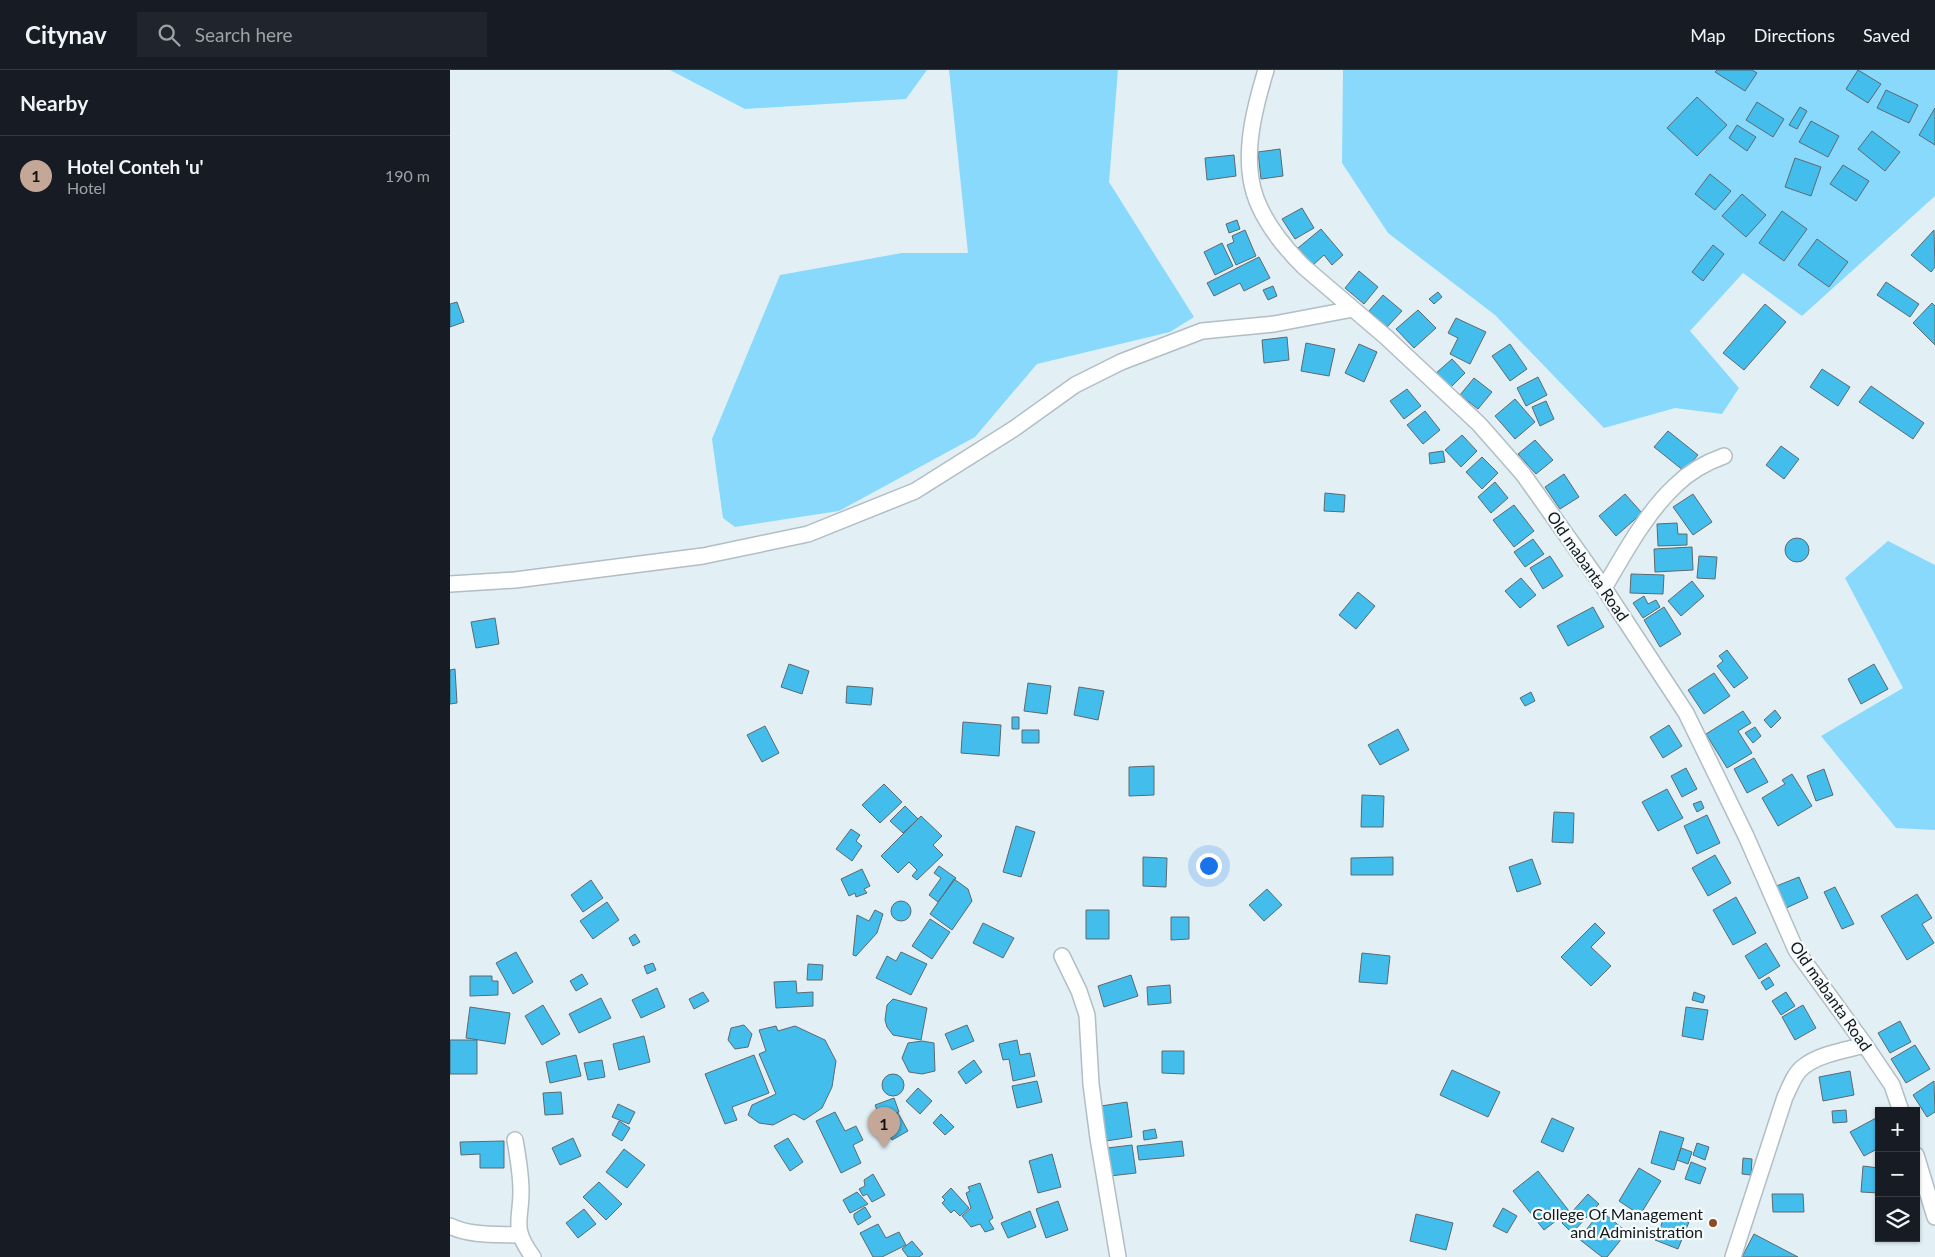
<!DOCTYPE html>
<meta charset="utf-8">
<style>
:root{--surface:#171b24;--page:#20242c;--text:#f1f3f6;--muted:#9ea1a6;--line:#363941;--accent:#c5a797}
body{margin:0;font-family:Lato,sans-serif;background:var(--page);color:var(--text)}
.controls{position:absolute;right:15px;bottom:15px;display:grid;overflow:hidden;border-radius:0px;box-shadow:0 1px 4px #0004}
.controls button{width:45px;height:45px;display:grid;place-items:center;padding:0;border:0;border-bottom:1px solid var(--line);background:var(--surface);color:var(--text);font:25px sans-serif}
.you{position:absolute;left:758px;top:795px;width:18px;height:18px;margin:-12px;border:4px solid #fff;border-radius:50%;background:#1a73e8;box-shadow:0 0 0 8px #1a73e833}
.badge{display:grid;place-items:center;width:32px;height:32px;border-radius:50%;background:var(--accent);color:#111;font-size:16px;font-weight:700}
.pin{position:absolute;translate:-50% -41px;filter:drop-shadow(0 1px 2px #0008)}
.pin::after{content:'';position:absolute;top:26px;width:18px;height:15px;background:inherit;clip-path:polygon(0 0,100% 0,50% 100%)}
.list{margin:0;padding:0;list-style:none}
h2{display:flex;justify-content:space-between;align-items:center;height:65px;margin:0;padding:0 20px;font-size:21px}
h2 small{font-size:16px;font-weight:400;color:var(--muted)}
.list li{display:grid;grid-template-columns:32px 1fr auto;gap:15px;align-items:center;box-sizing:border-box;height:80px;padding:0 20px;border-top:1px solid var(--line)}
.list b{display:block;font-size:19px;white-space:nowrap}
.list p{margin:0;font-size:16px;white-space:nowrap;color:var(--muted)}
.list em{font-size:16px;font-style:normal;color:var(--muted)}
.icon{flex:none;width:28px;height:28px;fill:none;stroke:currentColor;stroke-width:2;stroke-linecap:round;stroke-linejoin:round}
.map{position:relative;flex:none;width:1485px;height:1187px;overflow:hidden}
header{display:flex;align-items:center;gap:30px;box-sizing:border-box;height:70px;padding:0 25px;background:var(--surface);border-bottom:1px solid var(--line)}
header strong{font-size:24px}
nav{display:flex;gap:28px;margin-inline-start:auto;font-size:18px}
.search{width:350px;height:45px;background:var(--page);display:flex;align-items:center;gap:12px;box-sizing:border-box;padding:0 18px;border-radius:0px;color:var(--muted);font-size:19px}
main{display:flex}
aside{flex:1;background:var(--surface)}
.map>svg:first-child{display:block}
.green{fill:#88d9fc}
.building{fill:#43beec;stroke:#5d696f}
.lines{fill:none;stroke-linecap:round;stroke-linejoin:round}
.minor-casing{stroke:#b1bec4;stroke-width:18}
.minor{stroke:#fff;stroke-width:15}
.poi-dot{fill:#904a23;stroke:#f6fcfe;stroke-width:2}
.labels{text-anchor:middle;stroke-width:4.5;stroke-linejoin:round;paint-order:stroke}
.street-label{font-size:16px;fill:#14191b;stroke:#f6fcfe}
.poi-label{font-size:16px;fill:#14191b;stroke:#f6fcfe;text-anchor:end}
</style>
<header>
<strong>Citynav</strong>
<div class="search"><svg class="icon" aria-label="search" viewBox="0 0 24 24"><circle cx="10" cy="10" r="6"/><path d="M15 15l6 6"/></svg>Search here</div>
<nav><a>Map</a><a>Directions</a><a>Saved</a></nav>
</header>
<main>
<aside>
<h2>Nearby<small></small></h2>
<ul class="list">
<li><span class="badge">1</span><div><b>Hotel Conteh 'u'</b><p>Hotel</p></div><em>190 m</em></li>
</ul>
</aside>
<div class="map">
<svg width="1485" height="1187" viewBox="0 0 1485 1187">
<rect width="100%" height="100%" fill="#e2f0f6"/>
<path class="green" d="M 220,0 L 477,0 L 456,29 L 295,39 Z
M 499,0 L 668,0 L 659,112 L 744,247 L 720,262 L 587,294 L 525,367 L 389,441 L 285,457 L 273,448 L 262,369 L 330,205 L 452,183 L 518,183 Z
M 893,0 L 1485,0 L 1485,126 L 1352,246 L 1293,203 L 1240,261 L 1289,318 L 1272,344 L 1225,338 L 1154,358 L 1045,245 L 938,163 L 892,93 Z
M 1438,471 L 1485,495 L 1485,760 L 1446,758 L 1371,666 L 1453,618 L 1395,508 Z"/>
<path class="building" d="M 1267,0 L 1302,0 L 1307,3 L 1295,21 L 1265,2 Z
M 1408,0 L 1431,14 L 1418,33 L 1396,19 Z
M 1436,20 L 1468,35 L 1459,53 L 1427,38 Z
M 1247,27 L 1277,55 L 1247,86 L 1217,58 Z
M 1307,32 L 1334,49 L 1323,67 L 1296,50 Z
M 1350,37 L 1357,41 L 1347,59 L 1339,55 Z
M 1485,38 L 1485,75 L 1469,65 Z
M 1361,51 L 1389,66 L 1378,87 L 1349,72 Z
M 1287,55 L 1306,67 L 1297,81 L 1279,68 Z
M 1422,61 L 1450,82 L 1435,101 L 1408,79 Z
M 830,79 L 833,106 L 811,109 L 808,82 Z
M 784,85 L 786,106 L 757,110 L 755,88 Z
M 1345,88 L 1371,97 L 1361,126 L 1335,117 Z
M 1393,95 L 1419,111 L 1406,131 L 1380,114 Z
M 1260,104 L 1281,121 L 1265,140 L 1245,124 Z
M 1292,124 L 1316,145 L 1296,167 L 1272,146 Z
M 852,138 L 864,158 L 845,169 L 832,149 Z
M 1332,141 L 1357,159 L 1334,191 L 1309,173 Z
M 787,150 L 790,159 L 779,163 L 776,154 Z
M 871,159 L 893,185 L 882,195 L 874,185 L 863,195 L 848,178 Z
M 795,160 L 806,186 L 786,195 L 777,175 L 784,172 L 782,166 Z
M 1484,160 L 1485,197 L 1481,202 L 1461,185 Z
M 1367,169 L 1398,192 L 1379,217 L 1348,195 Z
M 772,173 L 783,196 L 765,205 L 754,182 Z
M 1263,175 L 1274,184 L 1253,211 L 1242,202 Z
M 809,187 L 820,208 L 794,221 L 790,213 L 764,226 L 757,213 Z
M 909,201 L 928,217 L 914,234 L 895,218 Z
M 1436,212 L 1469,234 L 1460,247 L 1427,225 Z
M 823,216 L 827,226 L 818,230 L 813,220 Z
M 988,222 L 992,227 L 984,234 L 979,229 Z
M 933,225 L 952,241 L 937,257 L 919,241 Z
M 7,232 L 14,252 L 0,257 L 0,234 Z
M 1482,233 L 1485,236 L 1485,275 L 1463,253 Z
M 1315,234 L 1336,252 L 1294,300 L 1273,283 Z
M 968,240 L 986,258 L 964,278 L 946,259 Z
M 1006,248 L 1036,262 L 1020,294 L 1000,284 L 1008,268 L 998,263 Z
M 837,267 L 839,290 L 814,293 L 812,270 Z
M 856,273 L 885,279 L 879,306 L 851,301 Z
M 909,274 L 927,282 L 914,312 L 895,303 Z
M 1060,274 L 1077,299 L 1060,311 L 1042,286 Z
M 1002,289 L 1015,303 L 999,319 L 985,304 Z
M 1372,299 L 1400,317 L 1388,336 L 1360,317 Z
M 1088,307 L 1097,325 L 1076,336 L 1067,318 Z
M 1024,308 L 1042,322 L 1028,339 L 1010,325 Z
M 1421,316 L 1474,353 L 1463,369 L 1409,332 Z
M 957,319 L 971,336 L 954,349 L 940,331 Z
M 1065,329 L 1085,352 L 1065,369 L 1045,346 Z
M 1096,331 L 1104,349 L 1090,356 L 1082,337 Z
M 975,341 L 990,360 L 973,374 L 957,355 Z
M 1218,361 L 1248,385 L 1234,401 L 1204,377 Z
M 1012,365 L 1027,381 L 1011,397 L 995,380 Z
M 1085,370 L 1103,390 L 1086,404 L 1068,384 Z
M 1331,376 L 1349,389 L 1334,409 L 1316,395 Z
M 993,381 L 995,392 L 980,394 L 979,383 Z
M 1032,387 L 1048,403 L 1032,419 L 1016,402 Z
M 1114,404 L 1129,427 L 1110,439 L 1095,417 Z
M 1045,412 L 1058,428 L 1041,443 L 1028,427 Z
M 875,423 L 895,425 L 894,442 L 874,441 Z
M 1175,424 L 1192,443 L 1166,466 L 1149,446 Z
M 1243,424 L 1262,452 L 1243,465 L 1223,437 Z
M 1064,435 L 1084,461 L 1064,477 L 1043,450 Z
M 1227,453 L 1228,464 L 1237,464 L 1237,475 L 1208,476 L 1207,454 Z
M1335 480a12 12 0 1 1 24 0a12 12 0 1 1-24 0Z
M 1083,469 L 1094,484 L 1075,497 L 1064,482 Z
M 1242,477 L 1243,500 L 1205,502 L 1204,479 Z
M 1100,486 L 1113,506 L 1093,519 L 1080,498 Z
M 1249,486 L 1267,487 L 1265,509 L 1247,508 Z
M 1181,504 L 1214,505 L 1213,524 L 1180,523 Z
M 1071,508 L 1086,525 L 1070,538 L 1055,521 Z
M 1242,511 L 1254,526 L 1231,546 L 1218,531 Z
M 908,522 L 925,536 L 906,559 L 889,545 Z
M 1194,526 L 1198,534 L 1206,530 L 1210,537 L 1193,548 L 1183,533 Z
M 1143,537 L 1154,557 L 1118,576 L 1107,556 Z
M 1214,537 L 1231,564 L 1210,577 L 1194,550 Z
M 45,548 L 49,574 L 26,578 L 21,552 Z
M 1277,580 L 1298,608 L 1284,618 L 1267,596 L 1273,591 L 1269,586 Z
M 339,594 L 359,601 L 352,624 L 331,617 Z
M 1424,594 L 1438,619 L 1411,634 L 1398,609 Z
M 5,599 L 7,633 L 0,634 L 0,600 Z
M 1264,603 L 1280,626 L 1254,644 L 1238,620 Z
M 578,613 L 601,616 L 597,644 L 574,641 Z
M 397,616 L 423,618 L 421,635 L 396,633 Z
M 629,617 L 654,621 L 648,650 L 624,645 Z
M 1081,622 L 1085,631 L 1075,636 L 1070,628 Z
M 1325,640 L 1331,648 L 1321,658 L 1314,650 Z
M 1293,641 L 1301,653 L 1288,661 L 1302,683 L 1277,698 L 1256,664 Z
M 562,647 L 569,647 L 569,659 L 562,659 Z
M 513,652 L 551,655 L 549,686 L 511,683 Z
M 1219,655 L 1232,676 L 1213,688 L 1200,667 Z
M 315,656 L 329,683 L 312,692 L 297,665 Z
M 1305,657 L 1311,666 L 1303,673 L 1295,663 Z
M 948,659 L 959,680 L 930,695 L 918,675 Z
M 572,660 L 589,660 L 589,673 L 572,673 Z
M 1304,688 L 1318,712 L 1297,723 L 1284,699 Z
M 704,696 L 704,725 L 679,726 L 679,697 Z
M 1236,698 L 1247,719 L 1232,727 L 1221,706 Z
M 1374,699 L 1383,725 L 1366,731 L 1357,706 Z
M 1342,704 L 1362,736 L 1328,756 L 1312,728 L 1335,714 L 1332,710 Z
M 434,714 L 452,732 L 430,753 L 412,735 Z
M 1217,719 L 1233,748 L 1208,761 L 1192,732 Z
M 912,725 L 934,726 L 933,757 L 911,757 Z
M 1251,731 L 1254,738 L 1247,742 L 1243,734 Z
M 455,736 L 468,749 L 453,763 L 440,751 Z
M 1104,742 L 1124,743 L 1123,773 L 1102,772 Z
M 1257,745 L 1270,773 L 1247,784 L 1234,756 Z
M 471,746 L 492,766 L 483,775 L 493,785 L 467,810 L 462,806 L 467,800 L 459,792 L 448,803 L 431,786 Z
M 566,756 L 585,762 L 571,807 L 553,802 Z
M 401,759 L 410,765 L 406,771 L 412,776 L 402,791 L 386,779 Z
M 1265,785 L 1281,813 L 1258,826 L 1242,798 Z
M 693,787 L 717,788 L 716,817 L 693,816 Z
M 943,787 L 943,805 L 901,805 L 901,788 Z
M 1082,789 L 1091,814 L 1067,822 L 1059,797 Z
M 489,796 L 506,808 L 488,832 L 479,825 L 491,808 L 484,803 Z
M 412,799 L 420,816 L 414,819 L 417,823 L 406,827 L 405,823 L 399,826 L 391,809 Z
M 1349,807 L 1358,828 L 1334,839 L 1324,817 Z
M 504,809 L 518,819 L 522,831 L 502,860 L 480,844 Z
M 141,810 L 153,828 L 133,842 L 121,825 Z
M 1385,817 L 1404,854 L 1392,859 L 1374,822 Z
M 817,819 L 832,835 L 814,851 L 799,835 Z
M 1467,824 L 1482,848 L 1472,854 L 1484,873 L 1457,890 L 1431,846 Z
M 1286,827 L 1306,863 L 1283,875 L 1263,840 Z
M441 841a10 10 0 1 1 20 0a10 10 0 1 1-20 0Z
M 157,832 L 169,850 L 143,869 L 130,851 Z
M 425,840 L 433,844 L 427,863 L 406,886 L 403,885 L 407,845 L 419,851 Z
M 636,840 L 659,840 L 659,869 L 636,869 Z
M 721,847 L 739,847 L 739,869 L 721,870 Z
M 480,849 L 500,862 L 482,889 L 462,876 Z
M 533,853 L 564,868 L 553,888 L 523,873 Z
M 1145,853 L 1155,863 L 1141,877 L 1161,896 L 1141,916 L 1111,887 Z
M 185,864 L 190,872 L 183,876 L 179,868 Z
M 1316,873 L 1330,896 L 1309,909 L 1295,886 Z
M 66,882 L 83,912 L 63,924 L 46,893 Z
M 451,882 L 477,894 L 461,925 L 426,908 L 437,886 L 446,891 Z
M 912,883 L 940,886 L 937,914 L 909,912 Z
M 203,893 L 206,900 L 197,904 L 194,896 Z
M 358,894 L 373,895 L 372,910 L 357,910 Z
M 132,904 L 138,914 L 126,921 L 120,911 Z
M 681,905 L 688,926 L 654,937 L 648,916 Z
M 20,906 L 42,906 L 42,911 L 48,911 L 48,925 L 20,926 Z
M 1319,907 L 1324,915 L 1316,920 L 1311,912 Z
M 346,911 L 347,923 L 363,922 L 363,936 L 326,938 L 324,912 Z
M 720,915 L 721,933 L 698,935 L 697,917 Z
M 207,918 L 215,937 L 191,948 L 182,930 Z
M 253,922 L 259,931 L 244,939 L 239,929 Z
M 1244,922 L 1255,926 L 1253,933 L 1242,930 Z
M 1336,922 L 1345,936 L 1331,945 L 1322,931 Z
M 151,928 L 161,948 L 129,963 L 119,944 Z
M 443,929 L 477,938 L 471,970 L 443,965 L 437,957 L 435,950 L 437,935 Z
M 93,935 L 110,964 L 92,975 L 75,946 Z
M 1353,935 L 1366,958 L 1345,970 L 1332,947 Z
M 20,937 L 60,943 L 55,974 L 16,968 Z
M 1236,937 L 1258,940 L 1253,970 L 1232,966 Z
M 1450,951 L 1461,972 L 1440,983 L 1428,963 Z
M 294,955 L 302,964 L 298,977 L 285,979 L 278,970 L 281,958 Z
M 517,955 L 524,971 L 502,980 L 495,964 Z
M 326,956 L 328,961 L 345,956 L 375,970 L 386,991 L 382,1017 L 372,1038 L 354,1050 L 344,1044 L 323,1055 L 309,1053 L 298,1045 L 302,1035 L 326,1024 L 309,984 L 316,981 L 309,960 Z
M 194,966 L 200,992 L 169,1000 L 163,974 Z
M 0,970 L 27,970 L 27,1004 L 0,1004 Z
M 567,970 L 570,985 L 580,983 L 585,1006 L 563,1011 L 559,989 L 553,990 L 549,974 Z
M 472,971 L 484,973 L 485,1001 L 472,1004 L 459,1002 L 452,988 L 458,973 Z
M 1465,975 L 1480,999 L 1456,1013 L 1441,989 Z
M 712,981 L 734,981 L 734,1004 L 712,1003 Z
M 126,985 L 131,1006 L 100,1013 L 96,992 Z
M 304,985 L 319,1023 L 282,1037 L 287,1050 L 275,1054 L 255,1004 Z
M 152,990 L 155,1007 L 138,1010 L 134,993 Z
M 524,990 L 532,1002 L 516,1014 L 508,1002 Z
M 1002,1000 L 1050,1022 L 1038,1047 L 990,1025 Z
M 1400,1001 L 1404,1025 L 1373,1031 L 1369,1007 Z
M432 1015a11 11 0 1 1 22 0a11 11 0 1 1-22 0Z
M 587,1011 L 592,1032 L 567,1038 L 562,1016 Z
M 1484,1011 L 1485,1042 L 1477,1047 L 1463,1025 Z
M 468,1018 L 482,1031 L 470,1044 L 456,1031 Z
M 111,1022 L 113,1044 L 95,1045 L 93,1023 Z
M 444,1028 L 449,1042 L 430,1048 L 425,1035 Z
M 677,1032 L 682,1067 L 656,1071 L 651,1036 Z
M 168,1034 L 185,1042 L 179,1054 L 162,1047 Z
M 1396,1040 L 1397,1052 L 1383,1053 L 1382,1041 Z
M 385,1042 L 395,1061 L 406,1056 L 413,1070 L 403,1075 L 411,1093 L 391,1103 L 366,1051 Z
M 448,1043 L 458,1061 L 442,1070 L 432,1052 Z
M 491,1044 L 504,1057 L 495,1065 L 483,1053 Z
M 1102,1048 L 1124,1058 L 1113,1082 L 1091,1072 Z
M 1426,1048 L 1429,1054 L 1429,1078 L 1414,1086 L 1400,1062 Z
M 169,1051 L 180,1058 L 172,1071 L 162,1065 Z
M 705,1059 L 707,1068 L 694,1070 L 693,1061 Z
M 1210,1061 L 1234,1068 L 1224,1100 L 1201,1093 Z
M 123,1068 L 131,1086 L 110,1095 L 102,1078 Z
M 338,1068 L 353,1092 L 340,1101 L 324,1076 Z
M 54,1071 L 54,1098 L 30,1098 L 30,1084 L 11,1085 L 10,1072 Z
M 732,1071 L 734,1086 L 689,1090 L 687,1076 Z
M 1247,1073 L 1259,1077 L 1255,1090 L 1243,1085 Z
M 682,1075 L 686,1103 L 660,1106 L 657,1078 Z
M 1231,1078 L 1242,1082 L 1238,1094 L 1227,1090 Z
M 174,1079 L 195,1095 L 177,1118 L 156,1102 Z
M 602,1084 L 611,1117 L 588,1123 L 579,1091 Z
M 1293,1088 L 1302,1089 L 1301,1105 L 1292,1104 Z
M 1241,1092 L 1256,1098 L 1250,1114 L 1235,1109 Z
M 1413,1096 L 1429,1098 L 1429,1123 L 1411,1122 Z
M 1189,1098 L 1211,1111 L 1190,1145 L 1169,1131 Z
M 1088,1101 L 1119,1141 L 1094,1160 L 1063,1121 Z
M 423,1104 L 435,1125 L 422,1132 L 417,1124 L 413,1126 L 409,1119 L 415,1116 L 414,1110 Z
M 149,1112 L 172,1134 L 156,1150 L 133,1127 Z
M 530,1113 L 543,1148 L 539,1151 L 544,1159 L 535,1162 L 530,1154 L 521,1157 L 512,1146 L 521,1138 L 516,1123 L 520,1121 L 518,1117 Z
M 501,1118 L 519,1138 L 510,1146 L 504,1140 L 501,1143 L 492,1133 L 495,1130 L 492,1127 Z
M 407,1122 L 418,1134 L 400,1143 L 393,1130 Z
M 1138,1124 L 1149,1134 L 1122,1163 L 1112,1153 Z
M 1322,1124 L 1353,1124 L 1354,1142 L 1323,1142 Z
M 608,1131 L 618,1160 L 596,1168 L 586,1139 Z
M 415,1137 L 421,1147 L 408,1155 L 404,1148 L 404,1144 Z
M 1053,1138 L 1067,1146 L 1057,1163 L 1043,1156 Z
M 134,1139 L 146,1154 L 128,1168 L 116,1153 Z
M 580,1141 L 586,1157 L 558,1168 L 551,1153 Z
M 1151,1141 L 1177,1162 L 1157,1187 L 1152,1187 L 1129,1169 Z
M 1216,1143 L 1239,1152 L 1228,1179 L 1205,1170 Z
M 966,1144 L 1003,1153 L 996,1180 L 960,1171 Z
M 428,1154 L 436,1168 L 449,1162 L 456,1175 L 432,1187 L 423,1187 L 410,1163 Z
M 1304,1164 L 1348,1187 L 1292,1187 Z
M 462,1171 L 473,1184 L 469,1187 L 458,1187 L 452,1179 Z"/>
<g class="lines">
<g class="minor-casing">
<path id="minor" d="M 816,0 C 806,33 795,74 801,109 C 806,143 831,174 854,197 L 936,267 L 1029,354 L 1073,404 L 1154,518 L 1236,643 L 1296,766 L 1346,880 L 1415,975 L 1442,1015 L 1451,1041
M 0,514 L 65,510 L 253,486 L 358,464 L 465,421 L 565,358 L 625,315 L 671,292 L 752,261 L 824,254 L 903,239
M 1154,518 C 1174,484 1196,443 1225,416 C 1238,403 1257,392 1274,386
M 612,886 L 629,921 L 637,945 L 641,1014 L 648,1068 L 668,1187
M 65,1070 C 68,1087 71,1104 71,1121 C 71,1152 61,1157 83,1187
M 1466,1085 L 1485,1147
M 0,1156 C 20,1166 47,1164 70,1165
M 1283,1187 L 1335,1027 C 1340,1017 1344,1004 1353,997 C 1369,984 1396,980 1415,975"/>
</g>
<use href="#minor" class="minor"/>
</g>
<circle class="poi-dot" cx="1263" cy="1153" r="5"/>
<g class="labels">
<g class="street-label">
<text transform="translate(1138 496) rotate(55)" y="6">Old mabanta Road</text>
<text transform="translate(1381 926) rotate(55)" y="6">Old mabanta Road</text>
</g>
<g class="poi-label">
<text x="1253" y="1150">College Of Management<tspan x="1253" dy="18">and Administration</tspan></text>
</g>
</g>
</svg>
<div class="controls">
<button>+</button>
<button>−</button>
<button><svg class="icon" aria-label="layers" viewBox="0 0 24 24"><path d="M12 4l9 5-9 5-9-5zM3 14l9 5 9-5"/></svg></button>
</div>
<div class="you"></div>
<div class="pin badge" style="left:434px;top:1078px">1</div>
</div>
</main>
